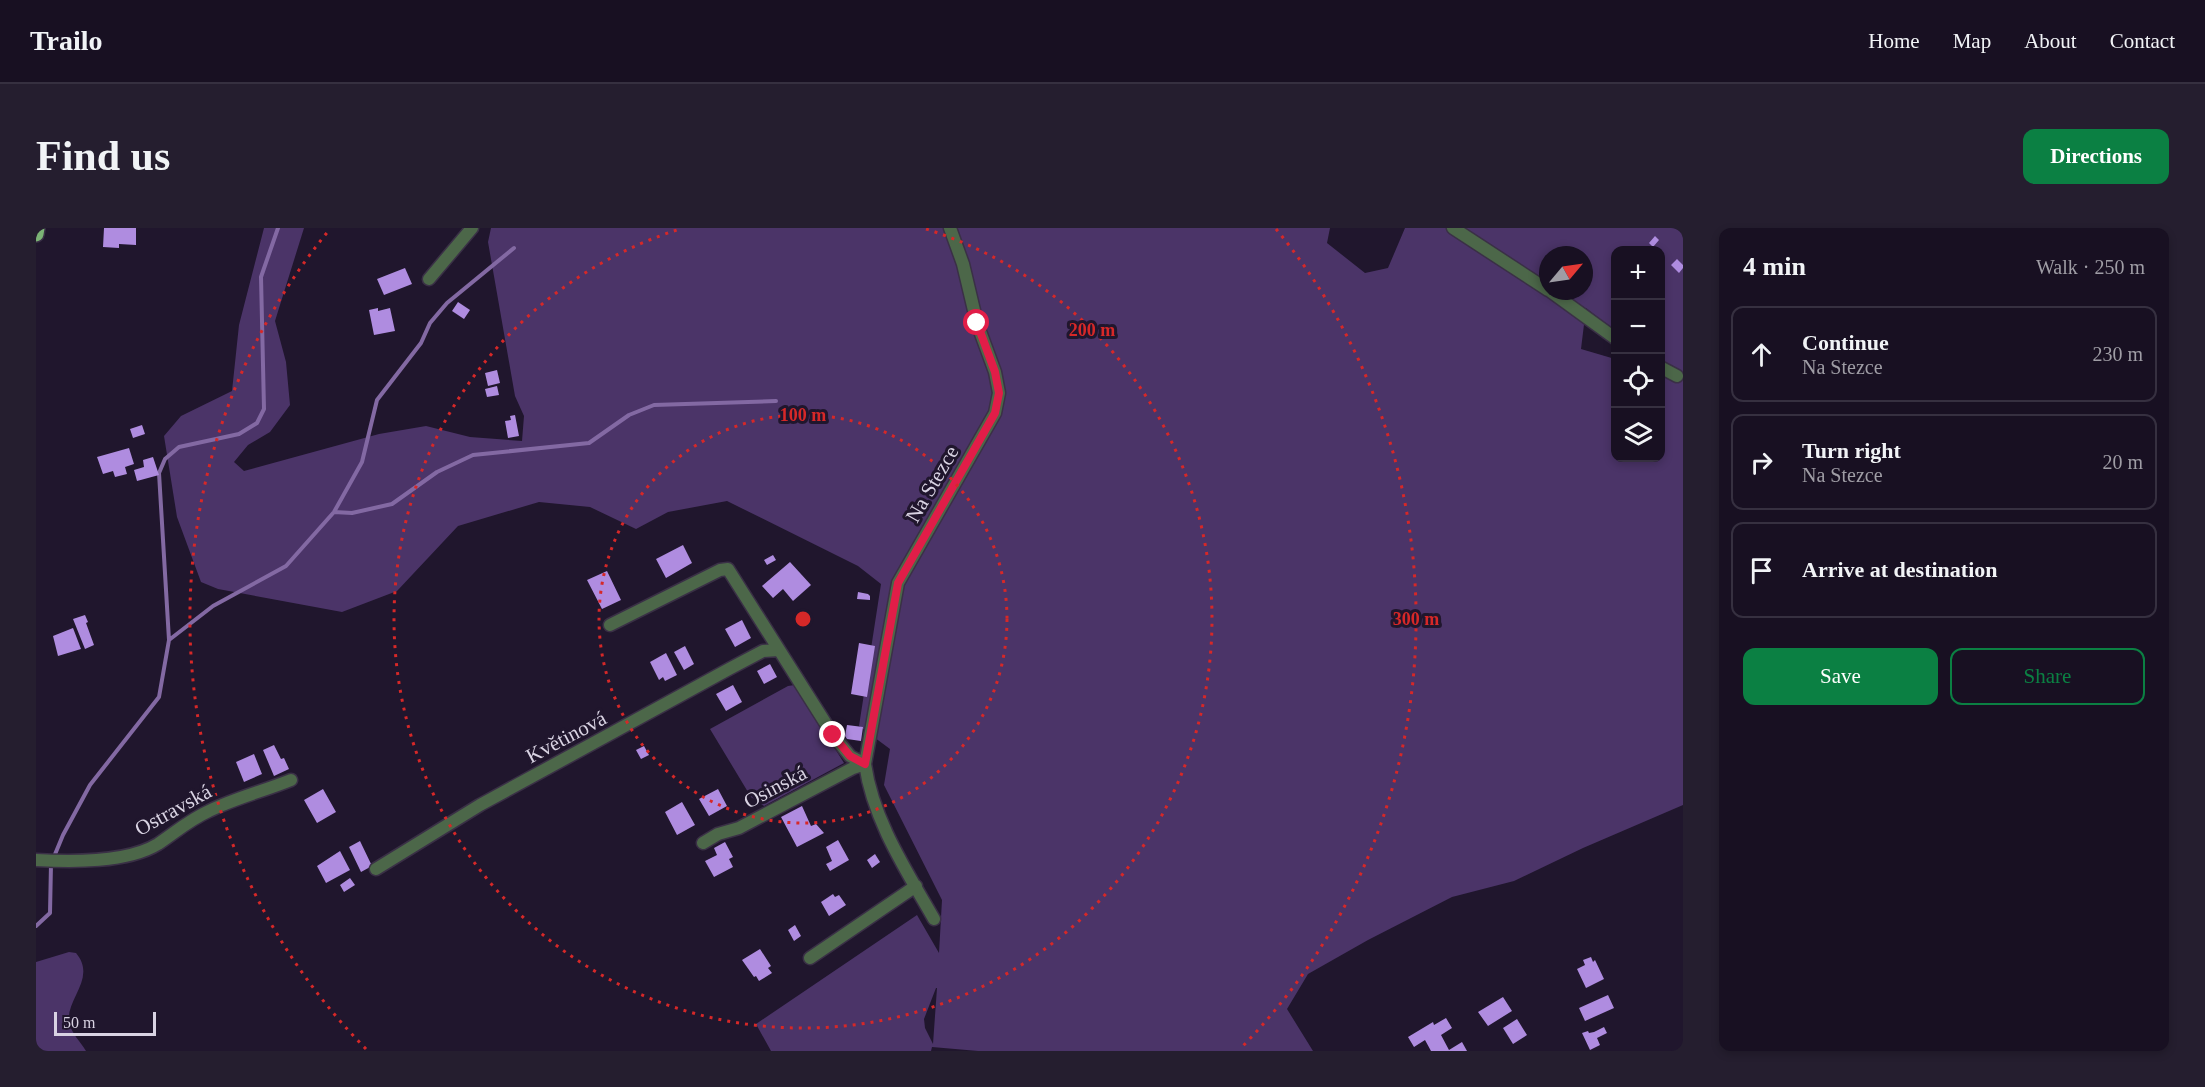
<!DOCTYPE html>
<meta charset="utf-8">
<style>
:root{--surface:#181022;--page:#251e2f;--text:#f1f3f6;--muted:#9f9da5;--line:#363040;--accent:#0b8043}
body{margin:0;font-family:"Times New Roman",serif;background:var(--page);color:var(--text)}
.controls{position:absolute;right:18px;top:18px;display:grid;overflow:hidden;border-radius:12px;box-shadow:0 3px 9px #0003}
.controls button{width:54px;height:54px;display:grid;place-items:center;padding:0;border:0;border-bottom:2px solid var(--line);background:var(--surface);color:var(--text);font:30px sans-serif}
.compass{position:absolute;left:1503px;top:18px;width:54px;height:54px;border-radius:50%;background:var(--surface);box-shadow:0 3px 9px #0003;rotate:61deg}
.scale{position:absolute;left:18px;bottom:15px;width:102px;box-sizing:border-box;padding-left:6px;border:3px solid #d9d3e3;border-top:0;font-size:16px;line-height:21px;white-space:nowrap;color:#d9d3e3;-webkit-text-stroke:4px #20162d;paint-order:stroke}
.stop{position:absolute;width:18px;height:18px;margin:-14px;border:4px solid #e11d48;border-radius:50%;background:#fff}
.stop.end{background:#e11d48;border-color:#fff;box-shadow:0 2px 6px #0008}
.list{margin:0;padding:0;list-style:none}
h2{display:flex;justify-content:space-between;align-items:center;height:78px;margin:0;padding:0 24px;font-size:26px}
h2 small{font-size:20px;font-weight:400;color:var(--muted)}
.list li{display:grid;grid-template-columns:39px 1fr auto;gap:18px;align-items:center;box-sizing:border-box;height:96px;margin:0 12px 12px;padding:0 12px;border:2px solid var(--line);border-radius:12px}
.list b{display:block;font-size:22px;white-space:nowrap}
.list p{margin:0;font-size:20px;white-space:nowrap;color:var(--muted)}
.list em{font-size:20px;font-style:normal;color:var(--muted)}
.actions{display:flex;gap:12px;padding:18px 24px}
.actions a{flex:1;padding:14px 0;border:2px solid var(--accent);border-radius:12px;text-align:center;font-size:21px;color:var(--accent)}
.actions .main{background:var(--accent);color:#fff}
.icon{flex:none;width:33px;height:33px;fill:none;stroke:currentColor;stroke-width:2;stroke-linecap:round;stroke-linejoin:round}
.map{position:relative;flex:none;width:1647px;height:823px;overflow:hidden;border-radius:12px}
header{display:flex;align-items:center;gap:36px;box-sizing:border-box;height:84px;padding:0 30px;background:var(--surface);border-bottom:2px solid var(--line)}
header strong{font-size:28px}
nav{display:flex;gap:33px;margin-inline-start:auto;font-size:21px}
.intro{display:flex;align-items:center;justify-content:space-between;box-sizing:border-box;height:144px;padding:0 36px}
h1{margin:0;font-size:42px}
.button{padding:15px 27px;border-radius:12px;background:var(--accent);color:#fff;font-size:21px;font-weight:700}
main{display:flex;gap:36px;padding:0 36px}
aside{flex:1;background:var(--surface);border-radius:12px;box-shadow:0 3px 9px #0003}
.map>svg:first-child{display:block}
.green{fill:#4b3468;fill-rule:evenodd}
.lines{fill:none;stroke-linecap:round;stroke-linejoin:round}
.stream{stroke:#8369a3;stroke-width:4}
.building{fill:#af8ce0}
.minor-casing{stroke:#3a3046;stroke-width:15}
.primary-casing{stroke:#3a3046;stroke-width:18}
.minor{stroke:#4c6749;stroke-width:12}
.primary{stroke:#7bb375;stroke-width:15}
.route{stroke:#e11d48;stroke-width:8}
.ring{fill:none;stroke:#d62828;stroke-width:3;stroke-dasharray:3 6}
.labels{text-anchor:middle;stroke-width:6;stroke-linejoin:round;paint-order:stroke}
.street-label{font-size:21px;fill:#d9d3e3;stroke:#20162d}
.centre{fill:#d62828;stroke:#20162d;stroke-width:3}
.ring-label{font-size:18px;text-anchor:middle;font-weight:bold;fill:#d62828;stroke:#20162d;stroke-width:6;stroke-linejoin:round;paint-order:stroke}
</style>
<header>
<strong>Trailo</strong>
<nav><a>Home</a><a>Map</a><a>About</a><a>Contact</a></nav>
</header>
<div class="intro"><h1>Find us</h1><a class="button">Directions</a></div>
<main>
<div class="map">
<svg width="1647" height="823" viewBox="0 0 1647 823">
<rect width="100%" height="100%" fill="#20162d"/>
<path class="green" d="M 228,0 L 268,0 L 239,93 L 250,134 L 254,177 L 234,204 L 212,217 L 198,234 L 208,243 L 343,206 L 390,198 L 434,209 L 486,213 L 488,188 L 479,168 L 452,14 L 455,0 L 1294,0 L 1291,15 L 1329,45 L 1352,40 L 1369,0 L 1647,0 L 1647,577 L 1547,620 L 1478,653 L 1416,669 L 1332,712 L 1272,746 L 1251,781 L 1277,823 L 942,823 L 896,819 L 895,823 L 735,823 L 720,796 L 881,687 L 903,725 L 906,672 L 848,557 L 854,521 L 823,498 L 845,356 L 822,338 L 691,273 L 632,284 L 600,301 L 554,279 L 503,274 L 422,298 L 361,363 L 306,384 L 182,361 L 165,354 L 141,289 L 128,208 L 145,188 L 196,163 L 203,97 ZM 1580,22 L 1624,22 L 1624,230 L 1580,230 L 1579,131 L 1545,121 L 1550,80 L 1579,103 ZM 1512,27 L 1548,27 L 1548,63 L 1512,63 ZM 900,760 L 901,760 L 897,816 L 889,800 L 888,791 Z
M 759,457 L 808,535 L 728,578 L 715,569 L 674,501 L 752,458 Z
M 33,724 L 40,725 C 61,750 30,770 33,794 C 35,805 44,813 50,823 L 0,823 L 0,734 Z"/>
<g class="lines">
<path class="stream" d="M 298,284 L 316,285 L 356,276 L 401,244 L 437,227 L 553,215 L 593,187 L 618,177 L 740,173
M 133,412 L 123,245 L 129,231 L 143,219 L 203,206 L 221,195 L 228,181 L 225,49 L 242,0
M 0,698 L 14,685 L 15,636 L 27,607 L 54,557 L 123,469 L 133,412 L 177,378 L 250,338 L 298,284 L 326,234 L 341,172 L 385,115 L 394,95 L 411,75 L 478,20"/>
</g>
<path class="building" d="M 68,0 L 100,0 L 100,17 L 83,16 L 83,20 L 67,19 Z
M 1619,8 L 1623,12 L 1617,19 L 1613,15 Z
M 1641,31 L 1647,37 L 1647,40 L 1643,45 L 1635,37 Z
M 369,40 L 376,56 L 348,67 L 341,51 Z
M 422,74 L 434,82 L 428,91 L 416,83 Z
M 342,80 L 342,83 L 354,80 L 359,103 L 338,107 L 333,82 Z
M 461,142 L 464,155 L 452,158 L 449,145 Z
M 461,158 L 463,167 L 451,169 L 449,161 Z
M 479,187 L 483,208 L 472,210 L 469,193 L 475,192 L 474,188 Z
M 106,197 L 109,206 L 97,210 L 94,201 Z
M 93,220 L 98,236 L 89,239 L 91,246 L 79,249 L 77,243 L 67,246 L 61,229 Z
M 117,229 L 123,247 L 101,253 L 98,242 L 108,239 L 107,232 Z
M 647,317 L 656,335 L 630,350 L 620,331 Z
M 737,327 L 740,332 L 731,337 L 728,332 Z
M 754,334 L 775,357 L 757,373 L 747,361 L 737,370 L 726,358 Z
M 571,343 L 585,372 L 566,381 L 551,352 Z
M 822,364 L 832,366 L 834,368 L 834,372 L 821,371 Z
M 49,387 L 52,394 L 50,395 L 58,417 L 49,421 L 37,391 Z
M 706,392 L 715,410 L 699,419 L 689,401 Z
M 37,400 L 45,421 L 22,428 L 17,408 Z
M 823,415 L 839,418 L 831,469 L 815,466 Z
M 649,418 L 658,436 L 648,442 L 638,424 Z
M 630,425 L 641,447 L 629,453 L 627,449 L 623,452 L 614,434 Z
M 734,436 L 741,449 L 728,456 L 721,443 Z
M 697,457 L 706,474 L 690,483 L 680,466 Z
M 811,497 L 827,499 L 825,513 L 811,511 L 809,508 Z
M 238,517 L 245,531 L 248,530 L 253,541 L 238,548 L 227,522 Z
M 608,518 L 613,527 L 605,531 L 600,522 Z
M 218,526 L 226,546 L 208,554 L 200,534 Z
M 287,561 L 300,584 L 281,595 L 268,572 Z
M 682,561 L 691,578 L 673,588 L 663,571 Z
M 646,574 L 659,597 L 641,607 L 629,584 Z
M 766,578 L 775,598 L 780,596 L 788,605 L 761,619 L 745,589 Z
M 802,612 L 813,632 L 794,643 L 790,636 L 796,633 L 790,619 Z
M 324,613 L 336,638 L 325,644 L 313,619 Z
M 689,614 L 697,629 L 693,631 L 697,639 L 678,649 L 669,633 L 681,627 L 678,620 Z
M 304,623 L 314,642 L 290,655 L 281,638 Z
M 839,626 L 844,634 L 836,640 L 831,632 Z
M 314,650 L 319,657 L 308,664 L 304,657 Z
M 797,666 L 799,669 L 803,667 L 810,677 L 793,688 L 785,674 Z
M 759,697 L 765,708 L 758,713 L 752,702 Z
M 724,721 L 735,738 L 732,740 L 736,745 L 723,753 L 720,748 L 718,749 L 706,732 Z
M 1555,729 L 1557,734 L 1559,732 L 1568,751 L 1550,760 L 1541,741 L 1549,737 L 1547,732 Z
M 1572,767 L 1578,780 L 1549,793 L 1543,780 Z
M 1467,769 L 1476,783 L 1452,798 L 1442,784 Z
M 1410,790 L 1416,800 L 1405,807 L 1413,822 L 1426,814 L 1431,823 L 1395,823 L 1389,812 L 1378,819 L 1372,809 L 1397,794 L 1398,797 Z
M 1481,791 L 1491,807 L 1477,816 L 1467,800 Z
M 1568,799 L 1571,805 L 1561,810 L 1564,817 L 1554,822 L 1546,805 L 1552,803 L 1553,805 L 1558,804 Z"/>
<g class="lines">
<g class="minor-casing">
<path id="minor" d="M 1417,0 L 1512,62
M 393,51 L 436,0
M 1514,63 L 1580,111
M 1624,139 L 1641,148
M 574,397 L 684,342 L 692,341 L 797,507 L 814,528 L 829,536
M 667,615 L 682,606 L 703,600 L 817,540 L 829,536
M 0,632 C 36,634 91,635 122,616 C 140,604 153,592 173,583 C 199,570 228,563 255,552
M 340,641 L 444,577 L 693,441 L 727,423 L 743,422
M 898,691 C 870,642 837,592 829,536 L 862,355 L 959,185 L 963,165 L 959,144 L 941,95 L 927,36 L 914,0
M 774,730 L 880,658"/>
</g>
<g class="primary-casing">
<path id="primary" d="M 0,6 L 1,0"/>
</g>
<use href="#minor" class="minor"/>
<use href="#primary" class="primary"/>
</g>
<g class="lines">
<path class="route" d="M 797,507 L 814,528 L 829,536 L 862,355 L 959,185 L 963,165 L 959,144 L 941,95"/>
</g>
<g class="ring">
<circle cx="767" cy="391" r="204"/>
<path d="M890 1A409 409 0 1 1 644 1"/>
<path d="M330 821A613 613 0 0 1 294 1M1240 1A613 613 0 0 1 1204 821"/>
</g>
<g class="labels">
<g class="street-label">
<text transform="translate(896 256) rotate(-60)" y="7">Na Stezce</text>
<text transform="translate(530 509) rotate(-28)" y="7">Květinová</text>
<text transform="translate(739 559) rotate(-28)" y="7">Osinská</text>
<text transform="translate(137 582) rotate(-29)" y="7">Ostravská</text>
</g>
</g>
<circle cx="767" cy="391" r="9" class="centre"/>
<g class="ring-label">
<text x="1056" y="108">200 m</text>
<text x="767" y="193">100 m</text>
<text x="1380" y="397">300 m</text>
</g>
</svg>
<div class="controls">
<button>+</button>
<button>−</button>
<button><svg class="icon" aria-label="locate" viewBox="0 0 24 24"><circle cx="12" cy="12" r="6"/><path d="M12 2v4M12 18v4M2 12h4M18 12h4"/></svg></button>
<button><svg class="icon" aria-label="layers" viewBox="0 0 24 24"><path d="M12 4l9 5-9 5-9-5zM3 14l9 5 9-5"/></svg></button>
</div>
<svg class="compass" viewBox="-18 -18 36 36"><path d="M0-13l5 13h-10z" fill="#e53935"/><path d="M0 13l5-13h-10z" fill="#9f9da5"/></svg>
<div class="scale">50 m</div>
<div class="stop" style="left:941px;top:95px"></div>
<div class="stop end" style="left:797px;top:507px"></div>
</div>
<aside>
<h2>4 min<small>Walk · 250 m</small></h2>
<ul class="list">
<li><svg class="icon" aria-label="ahead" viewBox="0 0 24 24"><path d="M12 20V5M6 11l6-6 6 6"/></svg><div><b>Continue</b><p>Na Stezce</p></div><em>230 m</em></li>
<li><svg class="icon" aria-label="right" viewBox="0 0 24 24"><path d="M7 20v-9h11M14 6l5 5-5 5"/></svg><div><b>Turn right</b><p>Na Stezce</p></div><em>20 m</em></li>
<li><svg class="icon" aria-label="arrive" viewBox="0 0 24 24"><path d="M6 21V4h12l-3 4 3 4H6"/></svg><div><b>Arrive at destination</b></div></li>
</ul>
<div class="actions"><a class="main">Save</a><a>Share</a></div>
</aside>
</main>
